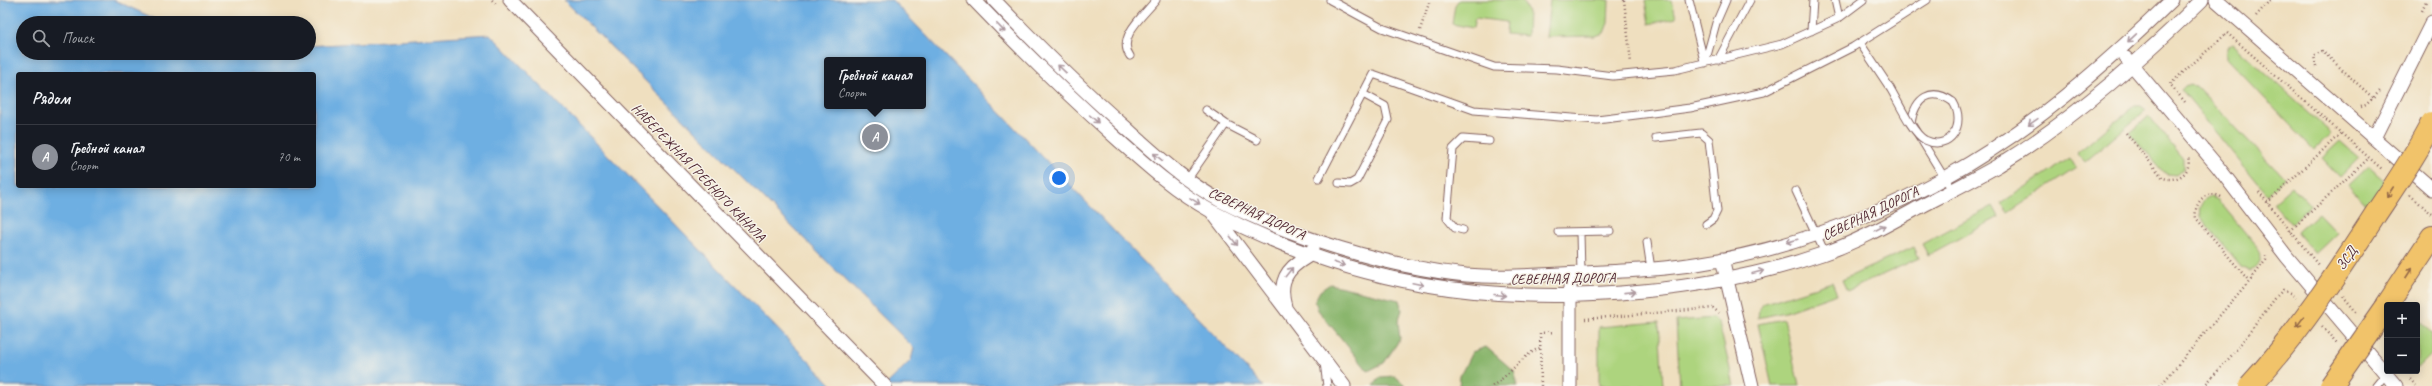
<!DOCTYPE html>
<html lang="ru">
<meta charset="utf-8">
<style>
:root{--surface:#171b24;--page:#20242c;--text:#f1f3f6;--muted:#9ea1a6;--line:#363941;--accent:#8c9099}
body{margin:0;font-family:Caveat,sans-serif;background:var(--page);color:var(--text)}
.controls{position:absolute;right:12px;bottom:12px;display:grid;overflow:hidden;border-radius:4px;box-shadow:0 2px 10px #0003}
.controls button{width:36px;height:36px;display:grid;place-items:center;padding:0;border:0;border-bottom:1px solid var(--line);background:var(--surface);color:var(--text);font:20px sans-serif}
.you{position:absolute;left:1059px;top:178px;width:14px;height:14px;margin:-10px;border:3px solid #fff;border-radius:50%;background:#1a73e8;box-shadow:0 0 0 6px #1a73e833}
.badge{display:grid;place-items:center;width:26px;height:26px;border-radius:50%;background:var(--accent);color:#fff;font-size:13px;font-weight:700}
.pin{position:absolute;translate:-50% -50%;border:2px solid #fff;box-shadow:0 1px 4px #0006}
.popup{position:absolute;left:824px;top:57px;width:102px;height:52px;box-sizing:border-box;display:grid;place-content:center;border-radius:4px;background:var(--surface);filter:drop-shadow(0 1px 3px #0005);font-size:13px;white-space:nowrap;color:var(--muted)}
.popup b{font-size:15px;color:var(--text)}
.popup::after{content:'';position:absolute;left:50%;top:100%;margin-left:-8px;border:8px solid transparent;border-top-color:var(--surface)}
.list{margin:0;padding:0;list-style:none}
h2{display:flex;justify-content:space-between;align-items:center;height:52px;margin:0;padding:0 16px;font-size:17px}
h2 small{font-size:13px;font-weight:400;color:var(--muted)}
.list li{display:grid;grid-template-columns:26px 1fr auto;gap:12px;align-items:center;box-sizing:border-box;height:64px;padding:0 16px;border-top:1px solid var(--line)}
.list b{display:block;font-size:15px;white-space:nowrap}
.list p{margin:0;font-size:13px;white-space:nowrap;color:var(--muted)}
.list em{font-size:13px;font-style:normal;color:var(--muted)}
.icon{flex:none;width:22px;height:22px;fill:none;stroke:currentColor;stroke-width:2;stroke-linecap:round;stroke-linejoin:round}
.map{position:relative;flex:none;width:2432px;height:386px;overflow:hidden}
.search{position:absolute;background:var(--surface);box-shadow:0 2px 10px #0003;left:16px;top:16px;width:300px;height:44px;display:flex;align-items:center;gap:10px;box-sizing:border-box;padding:0 14px;border-radius:22px;color:var(--muted);font-size:15px}
.panel{position:absolute;background:var(--surface);box-shadow:0 2px 10px #0003;left:16px;top:72px;width:300px;height:116px;border-radius:4px}
.map>svg:first-child{display:block}
.green{fill:#add47e;stroke:#7c7a54}
.forest{fill:#8ab66d;stroke:#6a6a4c}
.water{fill:#6eafe2;stroke:#5c6786;fill-rule:evenodd}
.lines{fill:none;stroke-linecap:round;stroke-linejoin:round}
.service-casing{stroke:#84625f;stroke-width:9}
.minor-casing{stroke:#84625f;stroke-width:15}
.motorway-casing{stroke:#84625f;stroke-width:24}
.path{stroke:#84625f;stroke-width:2.5;stroke-dasharray:1 3;stroke-linecap:butt}
.service{stroke:#fff;stroke-width:7}
.minor{stroke:#fff;stroke-width:13}
.motorway{stroke:#f1c36a;stroke-width:22}
.service-bridge-casing{stroke:#84625f;stroke-width:9;stroke-linecap:butt}
.motorway-bridge-casing{stroke:#84625f;stroke-width:24;stroke-linecap:butt}
.service-bridge{stroke:#fff;stroke-width:7}
.motorway-bridge{stroke:#f1c36a;stroke-width:22}
.oneway{stroke:#ae9aa0}
.oneway2{stroke:#956947}
.labels{text-anchor:middle;stroke-width:3;stroke-linejoin:round;paint-order:stroke}
.street-label{font-size:14px;fill:#4a1f2b;stroke:#f7f3e8}
</style>
<div class="map">
<svg width="2432" height="386" viewBox="0 0 2432 386">
<rect width="100%" height="100%" fill="#f7f3e8"/>
<filter id="ink" filterUnits="userSpaceOnUse"><feTurbulence type="fractalNoise" baseFrequency=".025" numOctaves="2"/><feDisplacementMap in="SourceGraphic" scale="8" xChannelSelector="R" yChannelSelector="G"/><feConvolveMatrix kernelMatrix="1 2 1 2 8 2 1 2 1" color-interpolation-filters="sRGB"/></filter>
<filter id="wash" filterUnits="userSpaceOnUse"><feTurbulence type="fractalNoise" baseFrequency=".012" numOctaves="4" result="noise"/><feDisplacementMap in="SourceGraphic" scale="16" xChannelSelector="R" yChannelSelector="G"/><feGaussianBlur stdDeviation="0.9" result="paint"/><feColorMatrix in="noise" values="0 0 0 0 0 0 0 0 0 0 0 0 0 0 0 0 0 1.4 0 .05"/><feComposite in="paint" operator="in"/></filter>
<g filter="url(#wash)">
<rect width="100%" height="100%" fill="#efdfbf"/>
<path class="green" d="M 1459,0 L 1522,0 L 1528,12 L 1527,36 L 1506,34 L 1507,22 L 1475,18 L 1473,28 L 1452,24 L 1455,5 Z
M 1550,0 L 1609,0 L 1608,23 L 1604,33 L 1595,36 L 1546,37 Z
M 1645,0 L 1672,0 L 1676,18 L 1649,24 Z
M 2233,44 L 2331,133 L 2314,150 L 2227,59 L 2227,47 Z
M 2186,85 L 2196,86 L 2284,178 L 2267,195 L 2181,90 Z
M 2134,106 L 2141,106 L 2146,110 L 2085,162 L 2077,153 Z
M 2149,116 L 2183,158 L 2183,169 L 2176,175 L 2166,174 L 2130,133 Z
M 2340,141 L 2359,158 L 2340,177 L 2322,158 Z
M 2070,158 L 2076,168 L 2008,213 L 2001,203 Z
M 2368,166 L 2388,184 L 2366,205 L 2348,185 Z
M 2292,186 L 2310,205 L 2291,224 L 2273,203 Z
M 2211,197 L 2218,200 L 2258,248 C 2264,257 2260,266 2250,271 L 2241,267 L 2201,218 C 2197,208 2201,201 2211,197 Z
M 1993,206 L 1999,217 L 1928,255 L 1922,244 Z
M 2318,213 L 2337,233 L 2315,254 L 2297,232 Z
M 1914,247 L 1919,258 L 1847,291 L 1842,280 Z
M 1832,282 L 1837,294 L 1785,312 L 1758,318 L 1759,309 L 1762,304 Z
M 1713,318 L 1719,323 L 1734,386 L 1680,386 L 1676,321 Z
M 1784,319 L 1799,386 L 1772,386 L 1758,324 Z
M 1659,322 L 1663,386 L 1599,386 L 1599,327 Z
M 2422,322 L 2432,333 L 2432,353 L 2417,368 L 2417,327 Z"/>
<path class="forest" d="M 1330,284 L 1399,300 L 1402,310 L 1398,322 L 1400,339 L 1384,363 L 1368,371 L 1318,310 L 1315,300 L 1320,291 Z
M 1486,347 L 1514,371 L 1518,386 L 1459,386 L 1460,376 L 1472,352 Z
M 1395,376 L 1406,386 L 1374,386 L 1380,377 Z"/>
<path class="water" d="M 0,0 L 114,0 L 164,23 L 23,23 L 23,53 L 309,53 L 309,46 L 490,34 L 833,386 L 0,386 ZM 18,74 L 314,74 L 314,186 L 18,186 Z
M 564,0 L 892,0 L 1263,386 L 885,386 L 911,360 L 914,348 ZM 827,60 L 923,60 L 923,106 L 827,106 Z"/>
</g>
<g filter="url(#ink)">
<g class="lines">
<g class="service-casing">
<path id="service" d="M 1330,0 L 1382,28 L 1494,67 L 1557,69 L 1613,76 L 1675,70 L 1782,44 L 1839,18 L 1863,0
M 1689,0 L 1704,61
M 1835,0 L 1839,18
M 1811,31 L 1813,0
M 1860,43 L 1890,88
M 1130,56 C 1116,37 1145,14 1156,0
M 1718,60 L 1750,0
M 1705,63 L 1716,23 L 1726,0
M 1206,110 L 1226,124 L 1257,140
M 1656,138 L 1701,133 L 1709,140 L 1717,211 L 1713,219 L 1706,224
M 1319,178 L 1373,74 L 1474,110 L 1597,120 L 1652,113 L 1690,108 L 1764,92 L 1853,47 L 1927,0
M 1187,180 L 1226,124
M 1339,183 L 1350,184 L 1357,180 L 1388,120 L 1385,106 L 1363,94
M 1952,190 L 1911,123 C 1915,98 1931,86 1953,102
M 1796,191 L 1825,253
M 1463,230 L 1455,228 L 1447,218 L 1453,149 L 1463,139 L 1489,141
M 1558,232 L 1610,231
M 1580,233 L 1581,273
M 1647,242 L 1651,269
M 1324,362 L 1327,386
M 2376,386 L 2386,374"/>
</g>
<g class="minor-casing">
<path id="minor" d="M 510,0 L 885,386
M 974,0 C 1020,48 1067,94 1116,138 C 1146,165 1176,192 1211,211 C 1350,284 1488,306 1643,291 C 1704,285 1764,274 1822,254 C 1855,243 1887,225 1918,208 C 1945,194 1973,180 1999,165 C 2073,120 2140,61 2202,0
M 994,0 C 1036,44 1079,87 1125,127 C 1155,154 1185,182 1221,201 C 1291,237 1388,267 1466,275 C 1504,278 1543,275 1581,273 C 1621,271 1662,270 1702,263 C 1786,250 1870,218 1944,178 C 2030,131 2102,68 2172,0
M 2216,0 L 2432,189
M 2126,58 L 2218,167 L 2287,257 L 2396,386
M 2374,138 L 2432,22
M 1212,212 L 1344,386
M 1722,259 L 1752,386
M 1570,274 L 1570,386
M 1285,307 C 1280,288 1282,274 1299,262 C 1304,258 1310,257 1312,250"/>
</g>
<g class="motorway-casing">
<path id="motorway" d="M 2387,305 L 2432,237"/>
</g>
<path class="path" d="M 492,0 L 496,4
M 1624,0 L 1631,63
M 2422,11 L 2427,0
M 2256,16 L 2270,0
M 1420,30 L 1430,0
M 2316,67 L 2314,56 L 2322,51 L 2373,98
M 2185,102 L 2170,84 L 2227,33 L 2383,170
M 2361,107 L 2366,105 L 2380,91
M 2126,133 L 2163,178 C 2178,182 2192,173 2188,156
M 2259,192 L 2319,266
M 2410,195 L 2432,214
M 2221,197 C 2206,188 2193,204 2196,218 L 2249,281
M 2267,203 L 2341,133
M 2290,231 L 2369,158
M 2343,296 L 2358,314
M 1585,319 L 1713,308 L 1719,313
M 2322,327 L 2338,344
M 2410,379 L 2416,386
M 1492,386 C 1510,375 1521,356 1540,348
M 1541,386 L 1540,333 L 1554,332
M 2160,386 L 2255,274 L 2266,260 L 2266,255
M 2204,386 L 2233,354 L 2277,296 L 2283,290 L 2291,293 L 2296,298"/>
<use href="#service" class="service"/>
<use href="#minor" class="minor"/>
<use href="#motorway" class="motorway"/>
<g class="service-bridge-casing">
<path id="service-bridge" d="M 1890,88 C 1898,101 1912,133 1925,140 C 1950,152 1967,124 1953,102"/>
</g>
<g class="motorway-bridge-casing">
<path id="motorway-bridge" d="M 2250,386 C 2297,335 2337,274 2375,215 C 2395,185 2416,155 2432,123
M 2331,386 L 2387,306"/>
</g>
<use href="#service-bridge" class="service-bridge"/>
<use href="#motorway-bridge" class="motorway-bridge"/>
</g>
<defs><path id="oneway-shaft" d="M-6 0H5M1.5-3L5.5 0L1.5 3" fill="none" stroke-width="1.6" stroke-linecap="round" stroke-linejoin="round"/></defs>
<g class="oneway">
<use href="#oneway-shaft" transform="translate(1001 28) rotate(46)"/>
<use href="#oneway-shaft" transform="translate(2132 38) rotate(137)"/>
<use href="#oneway-shaft" transform="translate(1062 69) rotate(-136)"/>
<use href="#oneway-shaft" transform="translate(1094 119) rotate(42)"/>
<use href="#oneway-shaft" transform="translate(2033 122) rotate(145)"/>
<use href="#oneway-shaft" transform="translate(1158 157) rotate(-141)"/>
<use href="#oneway-shaft" transform="translate(1195 201) rotate(32)"/>
<use href="#oneway-shaft" transform="translate(1880 228) rotate(-27)"/>
<use href="#oneway-shaft" transform="translate(1234 241) rotate(52)"/>
<use href="#oneway-shaft" transform="translate(1792 241) rotate(164)"/>
<use href="#oneway-shaft" transform="translate(1339 264) rotate(17)"/>
<use href="#oneway-shaft" transform="translate(1289 272) rotate(-51)"/>
<use href="#oneway-shaft" transform="translate(1758 272) rotate(-14)"/>
<use href="#oneway-shaft" transform="translate(1418 284) rotate(12)"/>
<use href="#oneway-shaft" transform="translate(1630 292) rotate(-6)"/>
<use href="#oneway-shaft" transform="translate(1500 295) rotate(5)"/>
</g>
<g class="oneway2">
<use href="#oneway-shaft" transform="translate(2390 192) rotate(123)"/>
<use href="#oneway-shaft" transform="translate(2409 273) rotate(-57)"/>
<use href="#oneway-shaft" transform="translate(2300 322) rotate(126)"/>
</g>
</g>
<g class="labels">
<g class="street-label">
<text transform="translate(699 172) rotate(46)" y="5">НАБЕРЕЖНАЯ ГРЕБНОГО КАНАЛА</text>
<text transform="translate(1257 213) rotate(25)" y="5">СЕВЕРНАЯ ДОРОГА</text>
<text transform="translate(1870 213) rotate(-26)" y="5">СЕВЕРНАЯ ДОРОГА</text>
<text transform="translate(2346 258) rotate(-55)" y="5">ЗСД</text>
<text transform="translate(1563 278) rotate(-1)" y="5">СЕВЕРНАЯ ДОРОГА</text>
</g>
</g>
</svg>
<div class="controls">
<button>+</button>
<button>−</button>
</div>
<div class="you"></div>
<div class="pin badge" style="left:875px;top:137px">A</div>
<div class="popup"><b>Гребной канал</b>Спорт</div>
<div class="search"><svg class="icon" aria-label="search" viewBox="0 0 24 24"><circle cx="10" cy="10" r="6"/><path d="M15 15l6 6"/></svg>Поиск</div>
<section class="panel">
<h2>Рядом<small></small></h2>
<ul class="list">
<li><span class="badge">A</span><div><b>Гребной канал</b><p>Спорт</p></div><em>70 m</em></li>
</ul>
</section>
</div>
